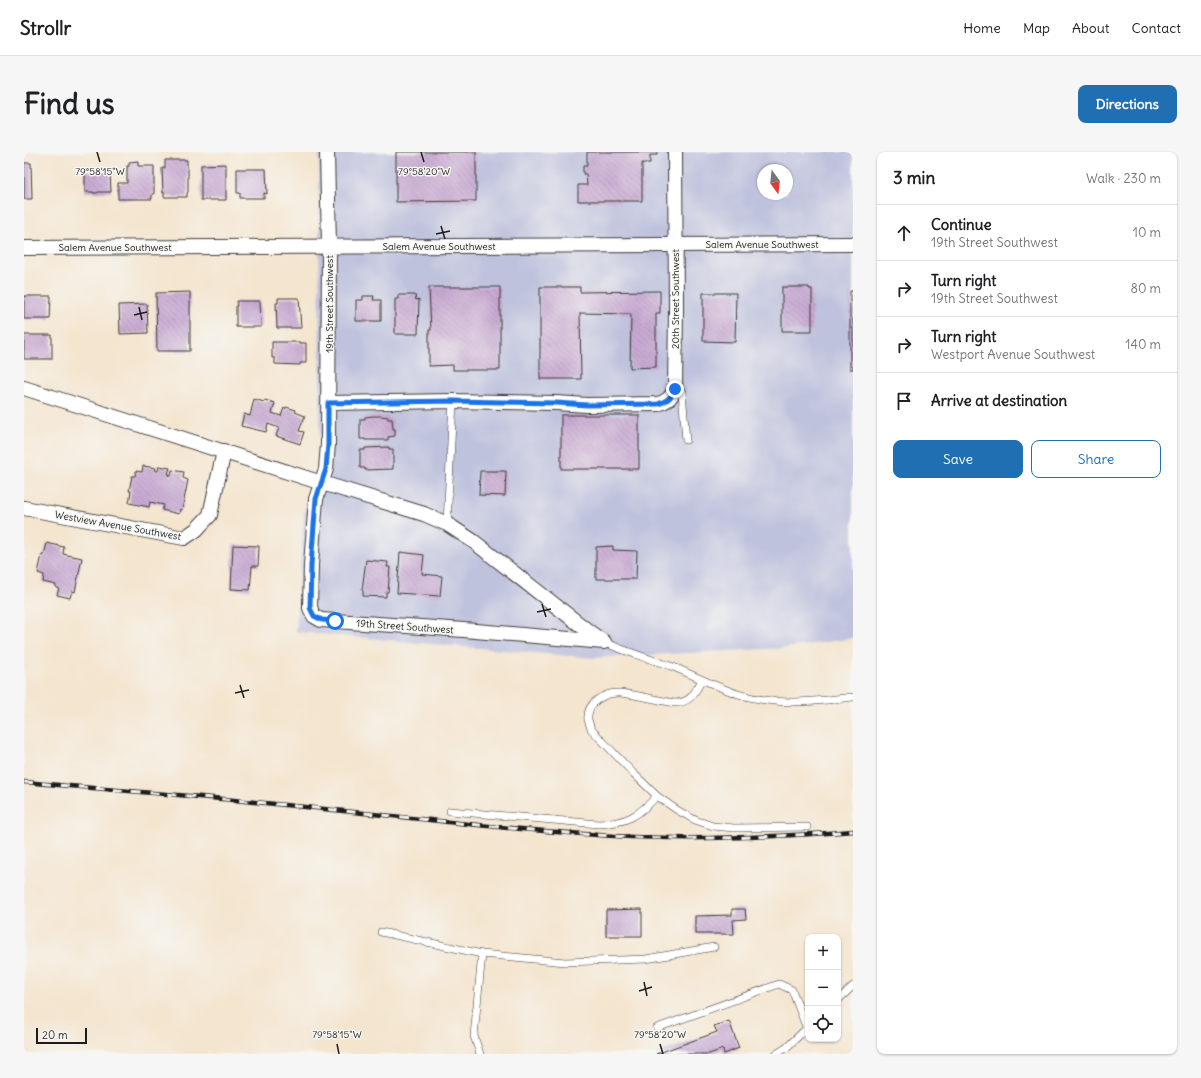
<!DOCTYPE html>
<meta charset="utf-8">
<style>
:root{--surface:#fff;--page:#f6f6f6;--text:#202124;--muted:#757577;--line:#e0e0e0;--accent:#1f6fb2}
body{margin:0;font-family:Delius,sans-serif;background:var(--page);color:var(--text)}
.controls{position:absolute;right:12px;bottom:12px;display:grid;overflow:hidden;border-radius:8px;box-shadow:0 1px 3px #0004}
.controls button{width:36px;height:36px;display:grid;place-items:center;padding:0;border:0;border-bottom:1px solid var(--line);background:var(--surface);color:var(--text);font:20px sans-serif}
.compass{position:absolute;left:733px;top:12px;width:36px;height:36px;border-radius:50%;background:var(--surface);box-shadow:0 1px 3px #0004;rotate:165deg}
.scale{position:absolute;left:12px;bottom:10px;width:51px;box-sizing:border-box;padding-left:4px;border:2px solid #1c1c1c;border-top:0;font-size:11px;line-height:14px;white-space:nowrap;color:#1c1c1c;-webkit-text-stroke:3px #f6f6f2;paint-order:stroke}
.stop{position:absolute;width:12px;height:12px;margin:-9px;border:3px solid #1a73e8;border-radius:50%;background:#fff}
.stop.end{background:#1a73e8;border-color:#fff;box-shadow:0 1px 4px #0008}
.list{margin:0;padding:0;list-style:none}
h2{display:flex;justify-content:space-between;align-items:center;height:52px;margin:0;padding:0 16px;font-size:17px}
h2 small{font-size:13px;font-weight:400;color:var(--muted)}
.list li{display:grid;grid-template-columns:26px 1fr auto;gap:12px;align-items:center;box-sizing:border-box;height:56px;padding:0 16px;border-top:1px solid var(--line)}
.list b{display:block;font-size:15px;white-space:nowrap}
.list p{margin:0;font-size:13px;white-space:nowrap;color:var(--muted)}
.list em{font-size:13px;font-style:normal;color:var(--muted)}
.actions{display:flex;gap:8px;padding:12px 16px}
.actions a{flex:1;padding:9px 0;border:1px solid var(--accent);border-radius:8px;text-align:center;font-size:14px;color:var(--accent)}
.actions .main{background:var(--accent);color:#fff}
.icon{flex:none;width:22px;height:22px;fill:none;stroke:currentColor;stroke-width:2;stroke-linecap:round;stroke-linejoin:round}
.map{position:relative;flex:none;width:829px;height:902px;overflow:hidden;border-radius:8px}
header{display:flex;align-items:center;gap:24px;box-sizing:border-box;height:56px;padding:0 20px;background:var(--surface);border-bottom:1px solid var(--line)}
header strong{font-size:19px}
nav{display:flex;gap:22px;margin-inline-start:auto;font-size:14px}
.intro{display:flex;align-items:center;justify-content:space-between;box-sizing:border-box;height:96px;padding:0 24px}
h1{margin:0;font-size:28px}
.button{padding:10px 18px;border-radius:8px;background:var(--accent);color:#fff;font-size:14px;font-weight:700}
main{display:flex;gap:24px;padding:0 24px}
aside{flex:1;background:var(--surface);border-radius:8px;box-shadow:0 1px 3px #0004}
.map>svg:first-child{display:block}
.industrial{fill:#bfc2dd;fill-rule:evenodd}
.building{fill:url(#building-back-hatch)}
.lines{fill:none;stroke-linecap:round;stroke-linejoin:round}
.lane-casing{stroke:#3c3a37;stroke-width:8}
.street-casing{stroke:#3c3a37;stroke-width:16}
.lane{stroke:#fff;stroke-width:7}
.street{stroke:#fff;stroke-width:14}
.rail-casing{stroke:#1c1c1c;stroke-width:4.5}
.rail{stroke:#f6f6f2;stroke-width:3;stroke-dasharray:9;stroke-linecap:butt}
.route{stroke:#1a73e8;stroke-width:5}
.ticks{fill:none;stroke:#1c1c1c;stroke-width:1.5}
.labels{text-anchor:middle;stroke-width:3;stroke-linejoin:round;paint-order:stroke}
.street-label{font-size:10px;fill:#1c1c1c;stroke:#f6f6f2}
.ticks-label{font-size:10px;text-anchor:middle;fill:#1c1c1c;stroke:#f6f6f2;stroke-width:3;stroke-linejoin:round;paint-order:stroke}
</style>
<header>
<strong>Strollr</strong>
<nav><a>Home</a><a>Map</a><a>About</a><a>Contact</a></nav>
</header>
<div class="intro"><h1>Find us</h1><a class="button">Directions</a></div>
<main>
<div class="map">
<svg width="829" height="902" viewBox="0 0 829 902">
<defs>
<pattern id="building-back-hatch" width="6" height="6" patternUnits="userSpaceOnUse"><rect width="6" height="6" fill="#c7a8d1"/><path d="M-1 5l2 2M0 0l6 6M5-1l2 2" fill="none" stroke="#aa90b3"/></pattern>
</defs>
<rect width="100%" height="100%" fill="#f6f6f2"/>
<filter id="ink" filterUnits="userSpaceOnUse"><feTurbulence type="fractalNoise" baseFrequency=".025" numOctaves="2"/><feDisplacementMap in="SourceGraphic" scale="8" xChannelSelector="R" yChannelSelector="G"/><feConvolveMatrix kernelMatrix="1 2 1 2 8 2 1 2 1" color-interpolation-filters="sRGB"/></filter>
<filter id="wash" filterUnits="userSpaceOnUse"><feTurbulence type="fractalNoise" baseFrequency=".012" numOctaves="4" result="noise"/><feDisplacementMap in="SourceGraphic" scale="16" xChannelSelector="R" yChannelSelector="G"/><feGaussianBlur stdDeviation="0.9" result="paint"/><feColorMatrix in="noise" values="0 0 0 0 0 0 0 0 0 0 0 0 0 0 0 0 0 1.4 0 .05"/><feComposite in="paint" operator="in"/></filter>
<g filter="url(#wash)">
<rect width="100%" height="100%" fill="#f4e5cf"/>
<path class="industrial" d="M 295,0 L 829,0 L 829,486 L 763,496 L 569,506 L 272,480 L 280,360 L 296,307 ZM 739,18 L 763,18 L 763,42 L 739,42 Z"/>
<g id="blocks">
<path class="building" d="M 372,0 L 452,0 L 452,49 L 372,50 Z
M 563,0 L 633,0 L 633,3 L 626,3 L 626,11 L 618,11 L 618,49 L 554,49 L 554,33 L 563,33 L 562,22 L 559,22 L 559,14 L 563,14 Z
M 141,8 L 163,8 L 163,16 L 164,16 L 164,40 L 163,41 L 163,45 L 140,45 L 140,40 L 139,41 L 138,16 L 141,16 Z
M 114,9 L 114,14 L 130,14 L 130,42 L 128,42 L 128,47 L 94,47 L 94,31 L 103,31 L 103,14 L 105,14 L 105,10 Z
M 0,11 L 7,11 L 8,47 L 0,47 Z
M 202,12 L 202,48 L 177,48 L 177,13 Z
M 213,17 L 242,17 L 243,42 L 240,41 L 240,46 L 216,46 L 216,41 L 213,41 Z
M 61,19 L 86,19 L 87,40 L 74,40 L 73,41 L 69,41 L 69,40 L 61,40 Z
M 405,135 L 476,135 L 476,218 L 429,218 L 429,213 L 405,214 L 405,178 L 407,178 Z
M 516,135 L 556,135 L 556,140 L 636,139 L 636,161 L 632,161 L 632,215 L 606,216 L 607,162 L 556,161 L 557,227 L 516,227 Z
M 758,135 L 785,135 L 785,137 L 788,137 L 788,179 L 758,179 Z
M 826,139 L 829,139 L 829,217 L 826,217 Z
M 166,140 L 166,199 L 133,199 L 132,141 Z
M 679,141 L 712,141 L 711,190 L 679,189 Z
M 374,143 L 391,143 L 392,148 L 395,147 L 394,182 L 371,182 L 371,147 L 374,147 Z
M 0,144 L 27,144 L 26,167 L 0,167 Z
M 339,144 L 350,144 L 349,148 L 357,148 L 357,169 L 332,169 L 332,148 L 339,148 Z
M 254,146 L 275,146 L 277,176 L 253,176 L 252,151 L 254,151 Z
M 213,149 L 236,149 L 237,175 L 212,175 L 212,154 L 213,154 Z
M 123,152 L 124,181 L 96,182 L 95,153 Z
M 0,183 L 28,183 L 28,207 L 0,207 Z
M 248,190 L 276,190 L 276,191 L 282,191 L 282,211 L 276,211 L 276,213 L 251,212 L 251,206 L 248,206 Z
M 230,247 L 240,250 L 241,248 L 251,251 L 248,261 L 257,264 L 260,256 L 261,257 L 262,255 L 272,258 L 271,260 L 281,264 L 275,279 L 280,280 L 276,292 L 252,284 L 255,276 L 244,272 L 242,280 L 217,274 L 220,262 L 226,264 Z
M 537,263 L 615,263 L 615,317 L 537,317 Z
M 349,264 L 357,264 L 364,265 L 364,267 L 368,267 L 369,277 L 371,277 L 371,284 L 364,285 L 364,288 L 341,288 L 341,287 L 336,287 L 336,267 L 341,267 L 341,265 Z
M 365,295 L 365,297 L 369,297 L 369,317 L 341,318 L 341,316 L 336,316 L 336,298 L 341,298 L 341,296 Z
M 119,314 L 132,316 L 131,319 L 134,319 L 135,314 L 146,316 L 144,322 L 146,322 L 145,324 L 147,324 L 148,318 L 160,320 L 159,326 L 164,328 L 158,358 L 156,357 L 155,362 L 138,358 L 140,353 L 126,350 L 125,355 L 105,351 L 107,339 L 105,339 L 108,324 L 111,324 L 112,319 L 118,320 Z
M 456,319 L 482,319 L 481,344 L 455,343 Z
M 23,391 L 40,395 L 39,402 L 58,406 L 51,440 L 48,439 L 46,446 L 33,443 L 35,436 L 32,436 L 32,433 L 19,430 L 20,423 L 14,421 L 18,403 L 20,403 Z
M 209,393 L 235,394 L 234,414 L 228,414 L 226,438 L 207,437 Z
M 589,394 L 589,398 L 613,399 L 612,427 L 572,427 L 572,395 Z
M 376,400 L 400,403 L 398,422 L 418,424 L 416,444 L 373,441 Z
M 342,408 L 364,410 L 363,415 L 366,415 L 364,440 L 362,440 L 362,445 L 339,444 L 339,439 L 338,438 Z
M 618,757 L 618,784 L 582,784 L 582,758 Z
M 708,757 L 721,757 L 722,767 L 709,768 L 710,782 L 671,782 L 671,764 L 708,763 Z
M 705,869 L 715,896 L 700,902 L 699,897 L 685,902 L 632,902 L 693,880 L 690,874 Z"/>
</g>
</g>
<g filter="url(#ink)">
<use href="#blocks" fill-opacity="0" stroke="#3c3a37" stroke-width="1"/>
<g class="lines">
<g class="lane-casing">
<path id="lane" d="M 651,237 L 658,240 L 662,288
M 423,372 L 429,249
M 580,490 C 604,501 628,507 652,516 C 673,525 693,535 714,542 C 752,554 790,550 829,545
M 678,528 C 670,541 668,550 651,551 C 633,548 614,543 596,541 C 580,540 562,551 564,568 C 565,571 566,574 567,577 L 609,621 L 633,644 L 653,658 L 671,668 L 689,674 L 710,676 L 783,675
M 426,659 L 575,672 C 603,671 614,664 633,644
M 357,780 L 458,802 L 541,810 L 622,807 L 690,795
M 814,848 L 829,834
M 633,876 L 755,832 L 768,838 L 783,877
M 456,902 L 450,884 L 458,802
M 752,902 L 762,896 L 784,875"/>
</g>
<g class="street-casing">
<path id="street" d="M 303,0 L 305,94 L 304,292 L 302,317 L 292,347 L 287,413 L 286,456 L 290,464 L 297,468 L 440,478 L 580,490
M 0,96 L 829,92
M 0,236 L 298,331 L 400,362 L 423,372 L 449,389 L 564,479 L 578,489
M 304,251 L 429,249 L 532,251 L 563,253 L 634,252 C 643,249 647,246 651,237 L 652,157 L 651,0
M 0,356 L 160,386 L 172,378 L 186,363 L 200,299"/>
</g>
<use href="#lane" class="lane"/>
<use href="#street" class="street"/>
<g class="rail-casing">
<path id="rail" d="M 0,630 C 100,639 200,646 300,657 C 402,667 505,680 608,685 C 682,688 755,685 829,679"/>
</g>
<use href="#rail" class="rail"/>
</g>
</g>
<g class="lines" filter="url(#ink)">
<path class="route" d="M 311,469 L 298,468 L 290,464 L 286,456 L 287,413 L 292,347 L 302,317 L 304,292 L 304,251 L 429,249 L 532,251 L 563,253 L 634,252 C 643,249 647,246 651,237"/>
</g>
<path class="ticks" d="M 73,0 L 76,10M 397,0 L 400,10M 417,74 L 421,87M 412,82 L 426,79M 115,155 L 118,168M 110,163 L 123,160M 518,452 L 522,465M 513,460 L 527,457M 216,533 L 220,546M 211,541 L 225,538M 620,830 L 623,844M 615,839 L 628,835M 313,892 L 315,902M 636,892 L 639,902"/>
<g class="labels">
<g class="street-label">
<text x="738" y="96">Salem Avenue Southwest</text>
<text x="415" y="98">Salem Avenue Southwest</text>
<text x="91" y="99">Salem Avenue Southwest</text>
<text transform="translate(651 147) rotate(-90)" y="4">20th Street Southwest</text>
<text transform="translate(305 152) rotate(-90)" y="4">19th Street Southwest</text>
<text transform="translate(94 373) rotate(10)" y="4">Westview Avenue Southwest</text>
<text transform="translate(381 474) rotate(4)" y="4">19th Street Southwest</text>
</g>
</g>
<g class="ticks-label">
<text x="76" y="23">79°58'15"W</text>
<text x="400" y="23">79°58'20"W</text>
<text x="313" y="886">79°58'15"W</text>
<text x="636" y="886">79°58'20"W</text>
</g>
</svg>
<div class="controls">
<button>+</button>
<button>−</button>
<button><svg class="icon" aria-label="locate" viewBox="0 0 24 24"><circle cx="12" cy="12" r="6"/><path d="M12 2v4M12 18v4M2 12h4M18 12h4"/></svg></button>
</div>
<svg class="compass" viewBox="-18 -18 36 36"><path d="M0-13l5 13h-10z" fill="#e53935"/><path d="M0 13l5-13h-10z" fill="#757577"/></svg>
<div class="scale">20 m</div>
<div class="stop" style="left:311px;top:469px"></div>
<div class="stop end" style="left:651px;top:237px"></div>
</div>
<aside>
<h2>3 min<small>Walk · 230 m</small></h2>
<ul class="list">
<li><svg class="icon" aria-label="ahead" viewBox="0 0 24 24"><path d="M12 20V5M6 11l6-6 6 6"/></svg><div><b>Continue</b><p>19th Street Southwest</p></div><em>10 m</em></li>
<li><svg class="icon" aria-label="right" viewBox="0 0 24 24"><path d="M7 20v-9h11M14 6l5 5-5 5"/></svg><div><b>Turn right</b><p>19th Street Southwest</p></div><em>80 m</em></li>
<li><svg class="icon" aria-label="right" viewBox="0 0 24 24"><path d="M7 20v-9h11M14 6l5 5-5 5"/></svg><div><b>Turn right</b><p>Westport Avenue Southwest</p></div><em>140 m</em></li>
<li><svg class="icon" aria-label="arrive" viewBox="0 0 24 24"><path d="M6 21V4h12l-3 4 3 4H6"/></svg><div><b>Arrive at destination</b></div></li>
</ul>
<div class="actions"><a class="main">Save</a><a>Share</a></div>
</aside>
</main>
